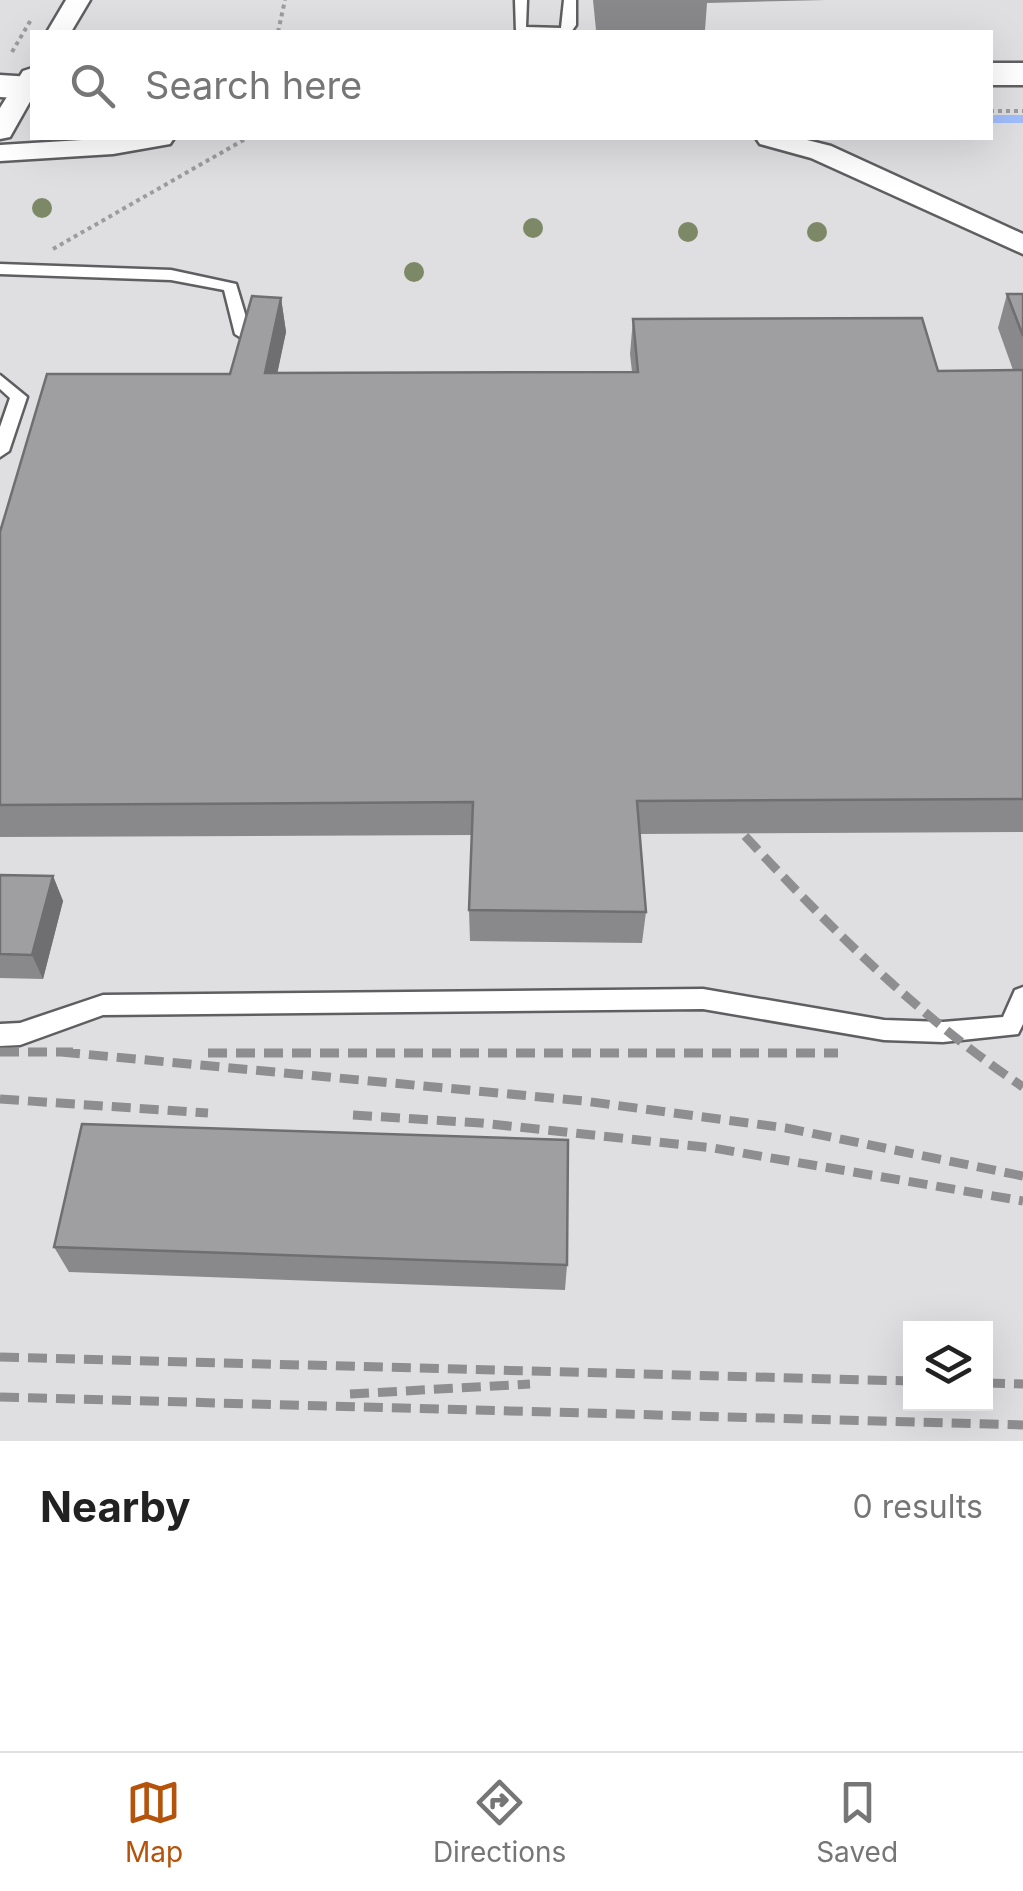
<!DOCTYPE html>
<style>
:root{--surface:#fff;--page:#f6f6f6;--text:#222;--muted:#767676;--line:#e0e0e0;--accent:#b45309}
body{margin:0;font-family:Inter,sans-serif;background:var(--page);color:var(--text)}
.controls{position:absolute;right:30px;bottom:30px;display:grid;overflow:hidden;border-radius:0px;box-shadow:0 10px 40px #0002}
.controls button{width:90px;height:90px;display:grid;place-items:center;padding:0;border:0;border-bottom:2px solid var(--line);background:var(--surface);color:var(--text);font:50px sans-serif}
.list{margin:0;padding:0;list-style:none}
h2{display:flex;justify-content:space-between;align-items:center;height:130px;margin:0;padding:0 40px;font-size:42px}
h2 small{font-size:32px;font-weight:400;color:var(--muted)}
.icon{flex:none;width:55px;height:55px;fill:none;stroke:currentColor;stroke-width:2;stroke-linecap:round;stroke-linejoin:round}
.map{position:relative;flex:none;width:1023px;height:1441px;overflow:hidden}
.search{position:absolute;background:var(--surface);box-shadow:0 10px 40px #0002;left:30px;right:30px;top:30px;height:110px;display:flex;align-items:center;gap:25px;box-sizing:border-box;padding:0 35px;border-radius:0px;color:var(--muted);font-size:38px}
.sheet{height:310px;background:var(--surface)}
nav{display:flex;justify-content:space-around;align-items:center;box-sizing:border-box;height:140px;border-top:2px solid var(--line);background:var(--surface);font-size:28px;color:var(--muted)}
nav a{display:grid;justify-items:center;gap:5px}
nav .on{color:var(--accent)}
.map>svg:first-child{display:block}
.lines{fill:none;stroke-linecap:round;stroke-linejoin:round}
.stream{stroke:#a0bdfc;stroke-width:8}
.service-casing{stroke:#5f5f61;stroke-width:5}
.minor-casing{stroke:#5f5f61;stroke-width:5}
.trunk-casing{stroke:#5f5f61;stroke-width:5}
.path{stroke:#9c9c9e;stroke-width:4;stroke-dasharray:4 4;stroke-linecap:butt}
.service{fill:#fff;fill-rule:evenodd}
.minor{fill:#fff;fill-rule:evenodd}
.trunk{fill:#fff;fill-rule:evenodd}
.rail{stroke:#8e8e90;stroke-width:9;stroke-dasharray:19 9;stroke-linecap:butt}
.tree{fill:#7d8866}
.wall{fill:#89898b}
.shaded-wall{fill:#6f6f71}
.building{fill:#9f9fa2;stroke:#6f6f71;stroke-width:2.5}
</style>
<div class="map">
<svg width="1023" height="1441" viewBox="0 0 1023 1441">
<rect width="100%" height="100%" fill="#dfdfe2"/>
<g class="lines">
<path class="stream" d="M 990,119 L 1023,119"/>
<g class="service-casing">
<path id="service" d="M 515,0 L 527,0 L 526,27 L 561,28 L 564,0 L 576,0 L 576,25 L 571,32 L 516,32 Z
M 0,264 L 171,270 L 236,284 L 251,334 L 243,339 L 235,334 L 224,290 L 171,280 L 0,274 Z
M 0,375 L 27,397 L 9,451 L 0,457 L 0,427 L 10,398 L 0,389 Z
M 1023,987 L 1023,1024 L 1018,1034 L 943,1042 L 884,1040 L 703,1009 L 103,1015 L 20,1045 L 0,1046 L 0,1024 L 20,1023 L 103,995 L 703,989 L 884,1020 L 943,1022 L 1003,1017 L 1015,990 Z"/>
</g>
<g class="minor-casing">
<path id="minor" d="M 66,0 L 90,0 L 71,32 L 47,32 Z
M 32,68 L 32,98 L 10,137 L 0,139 L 0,108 L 23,71 Z
M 115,138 L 174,138 L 170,144 L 113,154 L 0,161 L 0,145 Z
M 756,138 L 799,138 L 831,146 L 1023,234 L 1023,254 L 811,158 L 760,144 Z"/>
</g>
<g class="trunk-casing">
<path id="trunk" d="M 990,63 L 1023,63 L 1023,85 L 990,85 Z
M 0,75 L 32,77 L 32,99 L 0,97 Z"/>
</g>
<path class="path" d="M 278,32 L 285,0
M 12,52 L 32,18
M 990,111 L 1023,111
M 53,249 L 247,138"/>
<use href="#service" class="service"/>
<use href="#minor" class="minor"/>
<use href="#trunk" class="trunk"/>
<path class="rail" d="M 745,836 C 831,929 918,1016 1023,1087
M 0,1052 L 73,1052
M 61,1052 L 584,1101 L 786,1128 L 1023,1176
M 208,1053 L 838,1053
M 0,1099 L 208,1113
M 353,1115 L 481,1123 L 713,1148 L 1023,1201
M 0,1357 L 910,1381
M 986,1383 L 1023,1384
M 350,1394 L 530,1384
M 0,1397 L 1023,1425"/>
</g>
<g class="tree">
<circle cx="42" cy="208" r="10"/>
<circle cx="533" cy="228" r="10"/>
<circle cx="688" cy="232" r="10"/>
<circle cx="817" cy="232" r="10"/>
<circle cx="414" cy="272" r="10"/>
</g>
<path class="wall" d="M 593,0 L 826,0 L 707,3 L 705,30 L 596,30 Z
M 1007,294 L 1023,294 L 1023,832 L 640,834 L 646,912 L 642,943 L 470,941 L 469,910 L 472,835 L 0,837 L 0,532 L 230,374 L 281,298 L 286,332 L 277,373 L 632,372 L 630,354 L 633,319 L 938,371 L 1013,370 L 998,328 Z
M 0,875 L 53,876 L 63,901 L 43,979 L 0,978 Z
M 54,1247 L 567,1265 L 565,1290 L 69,1272 Z"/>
<path class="shaded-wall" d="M 281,298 L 286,332 L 270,408 L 265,373 Z
M 53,876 L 63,901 L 43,979 L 32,955 Z"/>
<path class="building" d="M 1007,294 L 1023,294 L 1023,336 Z
M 252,296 L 281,298 L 265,373 L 638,372 L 633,319 L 922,318 L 938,371 L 1023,370 L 1023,799 L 637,801 L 646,912 L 469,910 L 473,802 L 0,805 L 0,532 L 47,374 L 230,374 Z
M 0,875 L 53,876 L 32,955 L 0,954 Z
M 82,1124 L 568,1140 L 567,1265 L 54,1247 Z"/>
</svg>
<div class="controls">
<button><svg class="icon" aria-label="layers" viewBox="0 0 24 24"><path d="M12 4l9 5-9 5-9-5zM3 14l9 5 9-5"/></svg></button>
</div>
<div class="search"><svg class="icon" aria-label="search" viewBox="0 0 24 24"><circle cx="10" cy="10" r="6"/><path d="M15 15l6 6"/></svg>Search here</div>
</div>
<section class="sheet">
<h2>Nearby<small>0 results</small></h2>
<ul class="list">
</ul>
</section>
<nav>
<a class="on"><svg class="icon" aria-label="map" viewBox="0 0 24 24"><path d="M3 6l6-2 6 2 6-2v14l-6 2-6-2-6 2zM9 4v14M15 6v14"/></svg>Map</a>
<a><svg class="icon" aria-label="directions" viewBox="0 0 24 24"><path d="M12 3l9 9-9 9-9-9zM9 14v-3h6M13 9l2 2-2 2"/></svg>Directions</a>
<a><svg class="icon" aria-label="saved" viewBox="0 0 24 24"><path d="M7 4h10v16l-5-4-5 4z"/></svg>Saved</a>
</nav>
